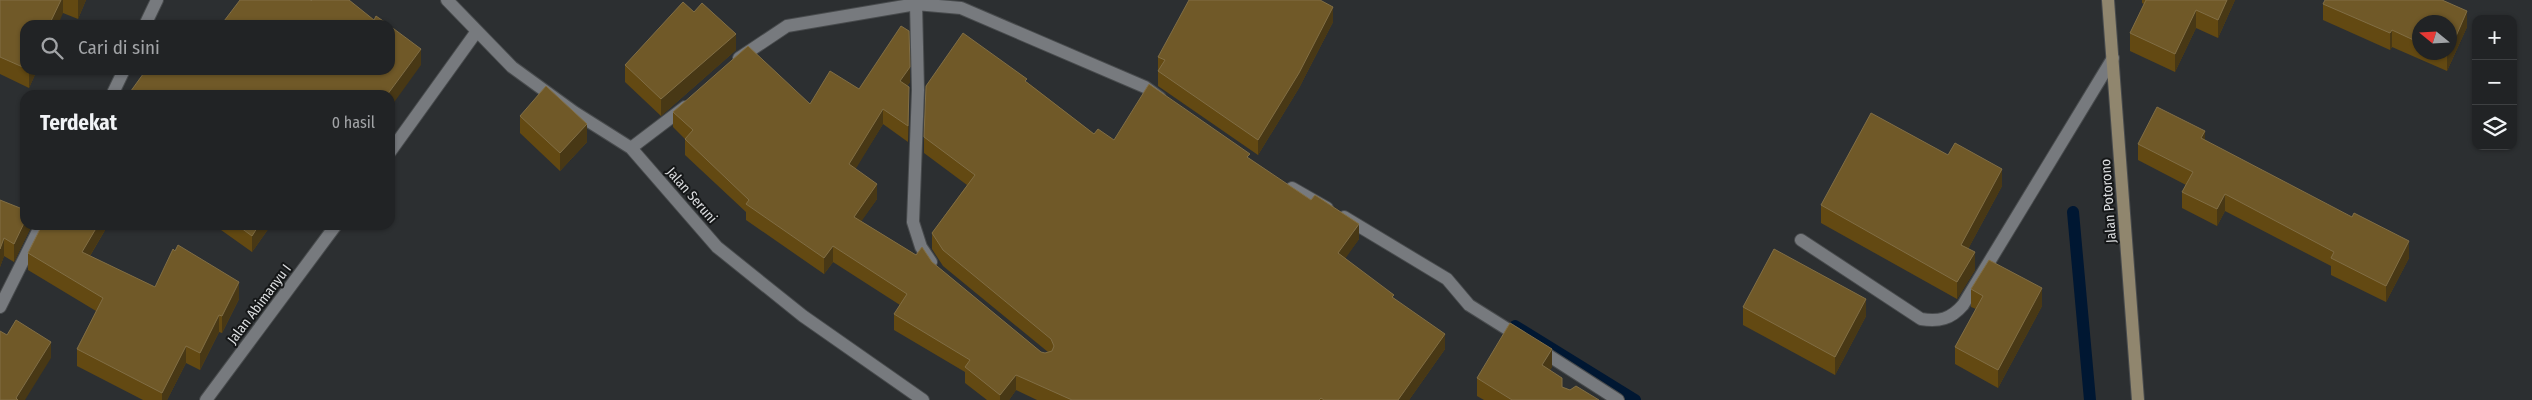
<!DOCTYPE html>
<html lang="id">
<meta charset="utf-8">
<style>
:root{--surface:#212325;--page:#292b2d;--text:#f1f3f6;--muted:#a2a4a7;--line:#3e4042}
body{margin:0;font-family:"Fira Sans Condensed",sans-serif;background:var(--page);color:var(--text)}
.controls{position:absolute;right:15px;top:15px;display:grid;overflow:hidden;border-radius:10px;box-shadow:0 1px 4px #0004}
.controls button{width:45px;height:45px;display:grid;place-items:center;padding:0;border:0;border-bottom:1px solid var(--line);background:var(--surface);color:var(--text);font:25px sans-serif}
.compass{position:absolute;left:2412px;top:15px;width:45px;height:45px;border-radius:50%;background:var(--surface);box-shadow:0 1px 4px #0004;rotate:288deg}
.list{margin:0;padding:0;list-style:none}
h2{display:flex;justify-content:space-between;align-items:center;height:65px;margin:0;padding:0 20px;font-size:21px}
h2 small{font-size:16px;font-weight:400;color:var(--muted)}
.icon{flex:none;width:28px;height:28px;fill:none;stroke:currentColor;stroke-width:2;stroke-linecap:round;stroke-linejoin:round}
.map{position:relative;flex:none;width:2532px;height:400px;overflow:hidden}
.search{position:absolute;background:var(--surface);box-shadow:0 1px 4px #0004;left:20px;top:20px;width:375px;height:55px;display:flex;align-items:center;gap:12px;box-sizing:border-box;padding:0 18px;border-radius:15px;color:var(--muted);font-size:19px}
.panel{position:absolute;background:var(--surface);box-shadow:0 1px 4px #0004;left:20px;top:90px;width:375px;height:140px;border-radius:15px}
.map>svg:first-child{display:block}
.lines{fill:none;stroke-linecap:round;stroke-linejoin:round}
.stream{stroke:#001732;stroke-width:12}
.street-casing{stroke:#484b4d;stroke-width:14}
.secondary-casing{stroke:#484b4d;stroke-width:14}
.street{stroke:#777a7e;stroke-width:12}
.secondary{stroke:#90866e;stroke-width:12}
.wall{fill:#634912;fill-rule:evenodd}
.shaded-wall{fill:#483815}
.building{fill:#705928;stroke:#816e45}
.labels{text-anchor:middle;stroke-width:4;stroke-linejoin:round;paint-order:stroke}
.street-label{font-size:14px;fill:#dcdee0;stroke:#151718}
</style>
<div class="map">
<svg width="2532" height="400" viewBox="0 0 2532 400">
<rect width="100%" height="100%" fill="#2c2f31"/>
<g class="lines">
<path class="stream" d="M 2073,212 L 2090,400
M 1515,326 L 1635,400"/>
<g class="street-casing">
<path id="street" d="M 447,0 L 512,67 L 574,112 L 631,148 L 717,247 L 803,316 L 923,400
M 916,4 L 918,90 L 913,222 L 921,247 L 931,262
M 145,25 L 157,0
M 739,58 L 787,26 L 916,4 L 961,8 L 1145,87 L 1160,98
M 112,95 L 124,70
M 631,148 L 685,107
M 390,152 L 477,31
M 1292,188 L 1327,208
M 1344,217 L 1447,279 L 1469,305 L 1520,337
M 1801,240 L 1921,319 C 1939,322 1951,319 1963,305 L 2113,58
M 0,307 L 41,225
M 1537,348 L 1618,400
M 206,400 L 336,225"/>
</g>
<g class="secondary-casing">
<path id="secondary" d="M 2108,0 L 2138,400"/>
</g>
<use href="#street" class="street"/>
<use href="#secondary" class="secondary"/>
</g>
<path class="wall" d="M 0,0 L 86,0 L 78,19 L 63,13 L 25,25 L 25,70 L 37,70 L 29,88 L 0,74 Z
M 2142,0 L 2235,0 L 2218,38 L 2196,28 L 2175,72 L 2130,51 L 2130,33 L 2144,4 L 2142,3 Z
M 2323,4 L 2467,27 L 2447,71 L 2392,47 L 2390,50 L 2323,20 ZM 2420,22 L 2450,52 L 2420,52 Z
M 694,12 L 736,50 L 661,116 L 625,82 L 625,65 Z
M 1333,22 L 1299,88 L 1258,155 L 1158,86 L 1158,57 Z
M 910,82 L 907,86 L 909,103 L 908,142 L 883,124 L 855,169 L 877,199 L 861,221 L 916,255 L 932,262 L 1041,352 L 1045,353 L 1048,352 L 943,266 L 932,249 L 932,233 L 967,185 L 924,153 L 924,137 L 1027,82 L 1094,134 L 1114,140 L 1250,159 L 1359,239 L 1345,258 L 1394,299 L 1445,349 L 1409,400 L 1037,400 L 1016,390 L 1009,400 L 987,400 L 965,383 L 965,372 L 894,330 L 894,314 L 900,305 L 833,262 L 824,274 L 746,220 L 746,212 L 685,155 L 685,139 L 673,127 L 673,112 L 810,104 L 859,89 Z
M 520,116 L 587,142 L 560,171 L 520,133 Z
M 2205,140 L 2409,258 L 2386,302 L 2331,275 L 2331,266 L 2225,211 L 2217,226 L 2182,208 L 2182,192 L 2186,185 L 2138,160 L 2138,144 Z
M 2002,186 L 1968,249 L 1975,270 L 1957,299 L 1821,223 L 1821,205 Z
M 0,200 L 30,225 L 30,229 L 14,262 L 4,256 L 0,267 Z
M 108,225 L 90,256 L 155,287 L 239,299 L 222,333 L 219,332 L 200,370 L 186,363 L 167,400 L 143,400 L 77,366 L 77,349 L 96,311 L 28,270 L 28,253 Z
M 214,225 L 271,225 L 252,252 Z
M 1971,289 L 2042,306 L 1998,388 L 1955,364 L 1955,347 L 1976,309 L 1971,307 Z
M 1743,307 L 1866,316 L 1835,375 L 1743,325 Z
M 1552,367 L 1550,370 L 1562,387 L 1570,390 L 1599,400 L 1484,400 L 1477,396 L 1477,378 Z"/>
<path class="shaded-wall" d="M 61,0 L 63,0 L 63,13 L 58,25 L 49,25 Z
M 78,0 L 86,0 L 78,19 Z
M 2227,0 L 2235,0 L 2218,38 L 2218,20 Z
M 1333,7 L 1333,22 L 1299,88 L 1258,155 L 1258,140 Z
M 2196,10 L 2196,28 L 2175,72 L 2175,54 Z
M 2467,11 L 2467,27 L 2447,71 L 2447,55 L 2448,52 L 2450,52 L 2450,50 Z
M 2392,30 L 2392,47 L 2390,50 L 2390,33 Z
M 736,34 L 736,50 L 661,116 L 661,99 Z
M 421,49 L 421,65 L 390,108 L 390,95 L 387,95 Z
M 910,67 L 910,82 L 900,97 L 900,81 Z
M 29,70 L 37,70 L 29,88 Z
M 909,87 L 909,103 L 908,142 L 908,126 Z
M 883,109 L 883,124 L 849,180 L 849,164 Z
M 587,124 L 587,142 L 560,171 L 560,153 Z
M 2205,131 L 2205,148 L 2201,138 Z
M 2002,169 L 2002,186 L 1961,262 L 1961,245 Z
M 877,184 L 877,199 L 854,232 L 854,217 Z
M 2225,194 L 2225,211 L 2217,226 L 2217,209 Z
M 25,221 L 25,225 L 30,225 L 30,229 L 14,262 L 14,244 Z
M 1359,224 L 1359,239 L 1338,269 L 1338,253 Z
M 98,225 L 108,225 L 82,269 L 82,252 Z
M 259,225 L 271,225 L 252,252 L 252,236 Z
M 4,238 L 4,256 L 0,267 L 0,249 Z
M 2409,241 L 2409,258 L 2386,302 L 2386,286 Z
M 833,246 L 833,262 L 824,274 L 824,258 Z
M 1975,252 L 1975,270 L 1957,299 L 1957,282 Z
M 239,282 L 239,299 L 222,333 L 222,316 Z
M 2042,288 L 2042,306 L 1998,388 L 1998,370 Z
M 1866,299 L 1866,316 L 1835,375 L 1835,357 Z
M 219,315 L 219,332 L 200,370 L 200,353 Z
M 1445,334 L 1445,349 L 1409,400 L 1398,400 Z
M 51,342 L 51,358 L 25,400 L 16,400 L 16,398 Z
M 186,346 L 186,363 L 167,400 L 162,400 L 162,393 Z
M 1552,349 L 1552,367 L 1542,383 L 1542,365 Z
M 1016,375 L 1016,390 L 1009,400 L 1000,400 L 1000,395 Z"/>
<path class="building" d="M 0,0 L 61,0 L 49,25 L 25,25 L 25,68 L 0,57 Z
M 240,0 L 311,0 L 311,1 L 312,0 L 349,0 L 374,20 L 376,16 L 389,25 L 221,25 Z
M 1189,0 L 1320,0 L 1333,7 L 1299,73 L 1258,140 L 1158,71 L 1165,60 L 1158,57 Z
M 2146,0 L 2227,0 L 2218,20 L 2196,10 L 2175,54 L 2130,33 Z
M 2325,0 L 2442,0 L 2467,11 L 2450,50 L 2450,22 L 2420,22 L 2420,43 L 2392,30 L 2390,33 L 2323,4 Z
M 683,2 L 694,12 L 702,3 L 736,34 L 661,99 L 625,65 Z
M 390,26 L 421,49 L 387,95 L 128,95 L 146,70 L 185,70 L 186,71 L 186,70 L 390,70 Z
M 901,26 L 909,31 L 910,67 L 900,81 L 909,87 L 908,126 L 883,109 L 849,164 L 877,184 L 854,217 L 916,255 L 922,247 L 932,262 L 1041,352 L 1045,353 L 1052,351 L 1054,346 L 1051,339 L 943,250 L 932,233 L 975,175 L 924,137 L 926,86 L 963,33 L 1027,79 L 1025,81 L 1094,134 L 1098,129 L 1114,140 L 1149,84 L 1250,154 L 1247,157 L 1311,200 L 1315,195 L 1359,224 L 1338,253 L 1394,295 L 1392,297 L 1445,334 L 1398,400 L 1324,400 L 1321,398 L 1319,400 L 1072,400 L 1016,375 L 1000,395 L 965,367 L 970,360 L 894,314 L 907,294 L 833,246 L 824,258 L 746,204 L 749,200 L 685,139 L 693,130 L 673,112 L 748,46 L 810,104 L 830,71 L 859,89 Z
M 546,86 L 587,124 L 560,153 L 520,116 Z
M 2157,107 L 2205,131 L 2201,138 L 2352,217 L 2354,213 L 2409,241 L 2386,286 L 2331,258 L 2334,252 L 2225,194 L 2217,209 L 2182,192 L 2193,172 L 2138,144 Z
M 1871,113 L 1948,155 L 1955,143 L 2002,169 L 1961,245 L 1975,252 L 1957,282 L 1821,205 Z
M 0,200 L 25,210 L 25,221 L 14,244 L 4,238 L 0,249 Z
M 42,225 L 98,225 L 82,252 L 155,287 L 173,249 L 175,251 L 178,245 L 239,282 L 222,316 L 219,315 L 200,353 L 186,346 L 162,393 L 77,349 L 103,298 L 28,253 Z
M 237,225 L 259,225 L 252,236 Z
M 1774,249 L 1866,299 L 1835,357 L 1743,307 Z
M 1989,260 L 2042,288 L 1998,370 L 1955,347 L 1983,296 L 1971,289 Z
M 16,320 L 51,342 L 16,398 L 18,400 L 0,400 L 0,331 L 7,335 Z
M 1510,323 L 1552,349 L 1542,365 L 1562,378 L 1562,387 L 1570,390 L 1576,386 L 1599,400 L 1512,400 L 1477,378 Z"/>
<g class="labels">
<g class="street-label">
<text transform="translate(692 195) rotate(49)" y="5">Jalan Seruni</text>
<text transform="translate(2108 201) rotate(-94)" y="5">Jalan Potorono</text>
<text transform="translate(259 304) rotate(-53)" y="5">Jalan Abimanyu I</text>
</g>
</g>
</svg>
<div class="controls">
<button>+</button>
<button>−</button>
<button><svg class="icon" aria-label="layers" viewBox="0 0 24 24"><path d="M12 4l9 5-9 5-9-5zM3 14l9 5 9-5"/></svg></button>
</div>
<svg class="compass" viewBox="-18 -18 36 36"><path d="M0-13l5 13h-10z" fill="#e53935"/><path d="M0 13l5-13h-10z" fill="#a2a4a7"/></svg>
<div class="search"><svg class="icon" aria-label="search" viewBox="0 0 24 24"><circle cx="10" cy="10" r="6"/><path d="M15 15l6 6"/></svg>Cari di sini</div>
<section class="panel">
<h2>Terdekat<small>0 hasil</small></h2>
<ul class="list">
</ul>
</section>
</div>
